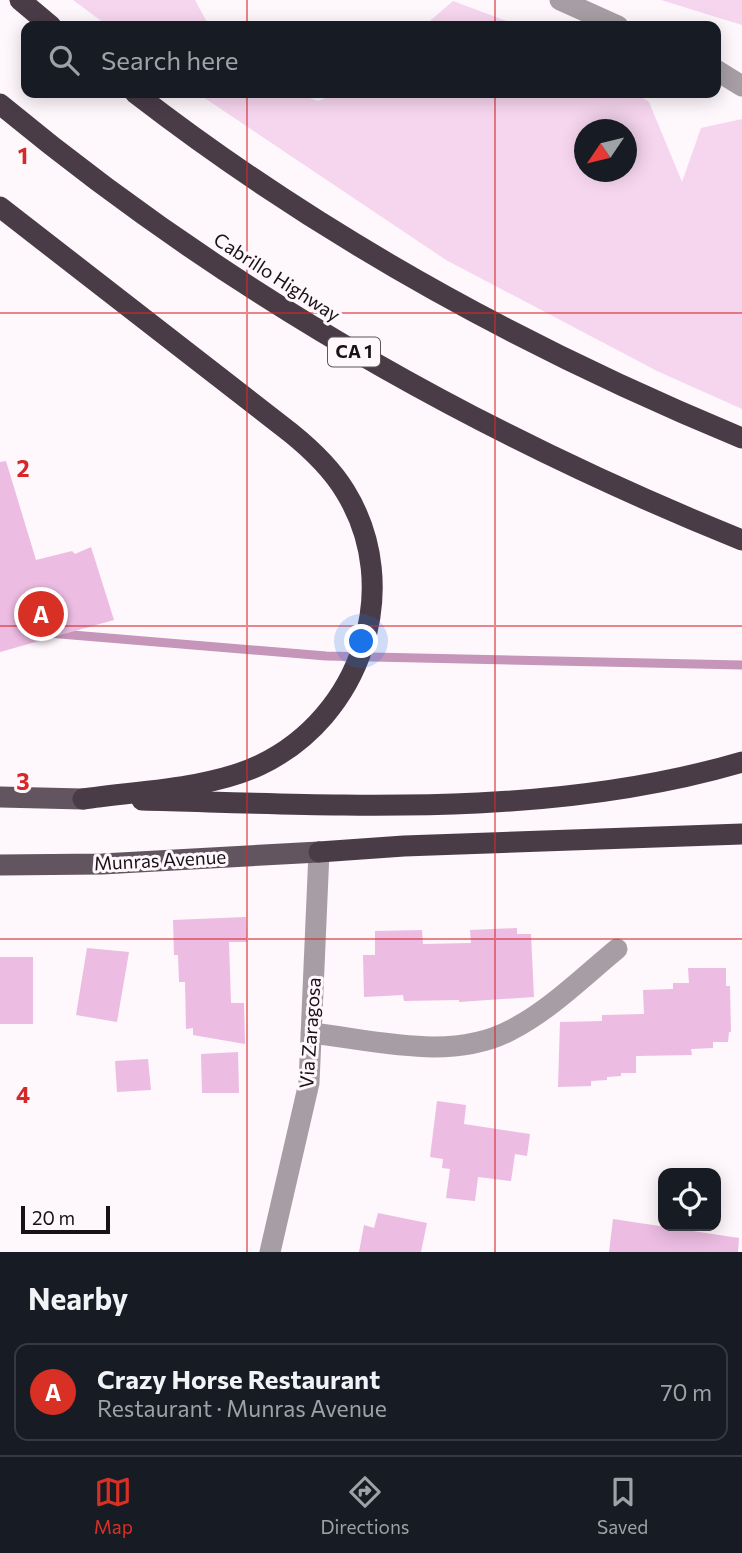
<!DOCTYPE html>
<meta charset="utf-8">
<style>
:root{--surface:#171b24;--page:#242831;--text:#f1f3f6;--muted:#9ea1a6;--line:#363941;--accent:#d93025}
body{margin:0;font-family:Commissioner,sans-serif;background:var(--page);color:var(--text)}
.controls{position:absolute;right:21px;bottom:21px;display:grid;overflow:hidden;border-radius:14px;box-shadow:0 4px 18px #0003}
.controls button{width:63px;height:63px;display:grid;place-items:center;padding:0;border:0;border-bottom:2px solid var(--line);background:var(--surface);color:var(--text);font:35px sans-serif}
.compass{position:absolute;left:574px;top:119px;width:63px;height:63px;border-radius:50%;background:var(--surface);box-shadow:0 4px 18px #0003;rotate:235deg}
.scale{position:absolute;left:21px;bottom:18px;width:89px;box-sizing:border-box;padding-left:7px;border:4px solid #181216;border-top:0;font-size:19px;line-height:24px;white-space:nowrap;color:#181216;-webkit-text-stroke:5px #fef7fc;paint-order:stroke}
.you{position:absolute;left:362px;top:642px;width:24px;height:24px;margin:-18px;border:5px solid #fff;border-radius:50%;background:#1a73e8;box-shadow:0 0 0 10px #1a73e833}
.badge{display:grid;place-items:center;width:46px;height:46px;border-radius:50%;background:var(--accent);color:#fff;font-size:23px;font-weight:700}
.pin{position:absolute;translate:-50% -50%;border:4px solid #fff;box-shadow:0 2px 7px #0006}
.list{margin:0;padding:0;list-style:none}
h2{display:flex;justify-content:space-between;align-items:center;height:91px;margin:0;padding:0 28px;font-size:30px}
h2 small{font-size:23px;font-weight:400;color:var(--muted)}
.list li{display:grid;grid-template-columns:46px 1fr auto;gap:21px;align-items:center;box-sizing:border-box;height:98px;margin:0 14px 14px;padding:0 14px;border:2px solid var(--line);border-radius:14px}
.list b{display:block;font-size:26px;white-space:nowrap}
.list p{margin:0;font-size:23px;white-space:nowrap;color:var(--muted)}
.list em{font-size:23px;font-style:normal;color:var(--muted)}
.icon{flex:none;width:38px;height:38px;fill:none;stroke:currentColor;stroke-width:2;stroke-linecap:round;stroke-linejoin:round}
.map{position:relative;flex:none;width:742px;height:1252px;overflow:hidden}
.search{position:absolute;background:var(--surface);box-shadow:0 4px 18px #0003;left:21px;right:21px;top:21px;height:77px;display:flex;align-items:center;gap:18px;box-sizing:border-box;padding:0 24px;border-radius:14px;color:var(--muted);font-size:26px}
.sheet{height:203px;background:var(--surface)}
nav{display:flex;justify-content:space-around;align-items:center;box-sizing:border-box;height:98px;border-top:2px solid var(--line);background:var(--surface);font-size:19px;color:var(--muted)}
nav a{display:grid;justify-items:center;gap:4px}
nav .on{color:var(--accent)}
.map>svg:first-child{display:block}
.green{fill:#f6d6ef;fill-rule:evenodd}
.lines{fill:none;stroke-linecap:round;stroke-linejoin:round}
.stream{stroke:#c595ba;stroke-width:9}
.building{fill:#ecbce2}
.minor{stroke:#a69ea4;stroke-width:21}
.major{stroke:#62555f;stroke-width:21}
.highway{stroke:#4a3c47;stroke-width:21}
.grid{fill:none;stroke:#d62828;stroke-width:2;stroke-opacity:0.55}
.labels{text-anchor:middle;stroke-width:6;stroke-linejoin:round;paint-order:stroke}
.shield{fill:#fef7fc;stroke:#5d575b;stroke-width:2}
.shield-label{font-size:18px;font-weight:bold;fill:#181216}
.street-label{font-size:19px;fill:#181216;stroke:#fef7fc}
.grid-label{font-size:23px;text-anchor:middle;font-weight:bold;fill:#d62828;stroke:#fef7fc;stroke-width:6;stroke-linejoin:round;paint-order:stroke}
</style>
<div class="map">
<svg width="742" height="1252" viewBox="0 0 742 1252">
<rect width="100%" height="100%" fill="#fef7fc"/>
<path class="green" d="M 73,0 L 195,0 L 209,26 L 108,26 Z
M 661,0 L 742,0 L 742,25 Z
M 453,1 L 520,26 L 424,26 Z
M 197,93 L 296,93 L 318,101 L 338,93 L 635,93 L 649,102 L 682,182 L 701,128 L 742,119 L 742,409 L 657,371 L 446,260 ZM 584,130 L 626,130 L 626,172 L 584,172 Z"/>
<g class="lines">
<path class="stream" d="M 48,633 L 326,656 L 742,665"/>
</g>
<path class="building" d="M 6,461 L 36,560 L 72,551 L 75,554 L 91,547 L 114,620 L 0,652 L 0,462 Z
M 246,917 L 247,942 L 229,942 L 231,1003 L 244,1003 L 245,1044 L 193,1035 L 193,1028 L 186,1029 L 185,982 L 179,982 L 178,955 L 174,955 L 173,920 Z
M 517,928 L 517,934 L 531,934 L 534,997 L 459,1002 L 459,1000 L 404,1001 L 403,995 L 364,997 L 363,955 L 375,955 L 375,931 L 422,930 L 423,944 L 471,943 L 470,930 Z
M 87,948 L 129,952 L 117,1022 L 76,1015 Z
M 0,957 L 33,957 L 33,1024 L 0,1024 Z
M 688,968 L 726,968 L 726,986 L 730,986 L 731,1032 L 729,1032 L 728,1042 L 713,1042 L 713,1048 L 691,1049 L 692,1055 L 636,1056 L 636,1073 L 621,1073 L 621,1076 L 607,1077 L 607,1080 L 591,1081 L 591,1086 L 558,1087 L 560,1022 L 602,1021 L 602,1015 L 644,1014 L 643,990 L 673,989 L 673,983 L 689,983 Z
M 238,1052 L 239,1093 L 202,1093 L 201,1054 Z
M 148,1059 L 151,1090 L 117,1092 L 115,1061 Z
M 437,1101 L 466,1105 L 464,1124 L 530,1134 L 527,1156 L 515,1154 L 511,1181 L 478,1177 L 475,1201 L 446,1198 L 450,1169 L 442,1168 L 443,1159 L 430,1157 Z
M 378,1213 L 427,1223 L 421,1252 L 359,1252 L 364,1225 L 374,1228 Z
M 613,1219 L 739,1238 L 738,1252 L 609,1252 Z"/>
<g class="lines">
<path class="minor" d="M 560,0 L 618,26
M 716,70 L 742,86
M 311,1033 C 374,1040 452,1062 511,1030 C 550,1010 583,977 617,949
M 270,1252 L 309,1083 L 319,852"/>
<path class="major" d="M 0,797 L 83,799
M 0,865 L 102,864 L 319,852"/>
<path class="highway" d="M 20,0 L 51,26
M 135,93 C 320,236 526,349 742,438
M 0,104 C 223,289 474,432 742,540
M 0,207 L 291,433 C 312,450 331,468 345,491 C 405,588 361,717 260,765 C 210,789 137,791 83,799
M 142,800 C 342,805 548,819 742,762
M 319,852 L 404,846 L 742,834"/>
</g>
<path class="grid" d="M 247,0 L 247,26M 495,0 L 495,26M 247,93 L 247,1252M 495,93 L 495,1252M 0,313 L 742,313M 0,626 L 742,626M 0,939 L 742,939"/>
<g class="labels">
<rect class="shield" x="328" y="337.5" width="52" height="29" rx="5"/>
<g class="shield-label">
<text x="354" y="358">CA 1</text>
</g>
<g class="street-label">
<text transform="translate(277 277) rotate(33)" y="7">Cabrillo Highway</text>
<text transform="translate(160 860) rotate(-3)" y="7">Munras Avenue</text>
<text transform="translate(310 1033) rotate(-86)" y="7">Via Zaragosa</text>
</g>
</g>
<g class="grid-label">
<text x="23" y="164">1</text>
<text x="23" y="477">2</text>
<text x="23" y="790">3</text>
<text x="23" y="1103">4</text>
</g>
</svg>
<div class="controls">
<button><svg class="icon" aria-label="locate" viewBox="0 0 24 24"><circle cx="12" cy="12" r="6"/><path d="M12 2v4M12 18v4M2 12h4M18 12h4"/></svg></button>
</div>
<svg class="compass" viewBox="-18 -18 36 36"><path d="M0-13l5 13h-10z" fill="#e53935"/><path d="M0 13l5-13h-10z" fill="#9ea1a6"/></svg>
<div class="scale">20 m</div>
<div class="you"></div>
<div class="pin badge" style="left:41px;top:614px">A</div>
<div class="search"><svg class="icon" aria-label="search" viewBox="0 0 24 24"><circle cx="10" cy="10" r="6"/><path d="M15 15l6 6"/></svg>Search here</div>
</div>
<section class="sheet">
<h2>Nearby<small></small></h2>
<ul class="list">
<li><span class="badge">A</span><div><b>Crazy Horse Restaurant</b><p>Restaurant · Munras Avenue</p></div><em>70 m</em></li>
</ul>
</section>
<nav>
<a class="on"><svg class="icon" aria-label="map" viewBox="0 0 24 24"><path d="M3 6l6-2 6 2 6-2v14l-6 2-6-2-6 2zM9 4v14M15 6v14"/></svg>Map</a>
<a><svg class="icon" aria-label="directions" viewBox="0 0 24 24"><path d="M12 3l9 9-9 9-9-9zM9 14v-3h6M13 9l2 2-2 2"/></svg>Directions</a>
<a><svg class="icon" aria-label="saved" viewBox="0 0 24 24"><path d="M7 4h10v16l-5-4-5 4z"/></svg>Saved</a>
</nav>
